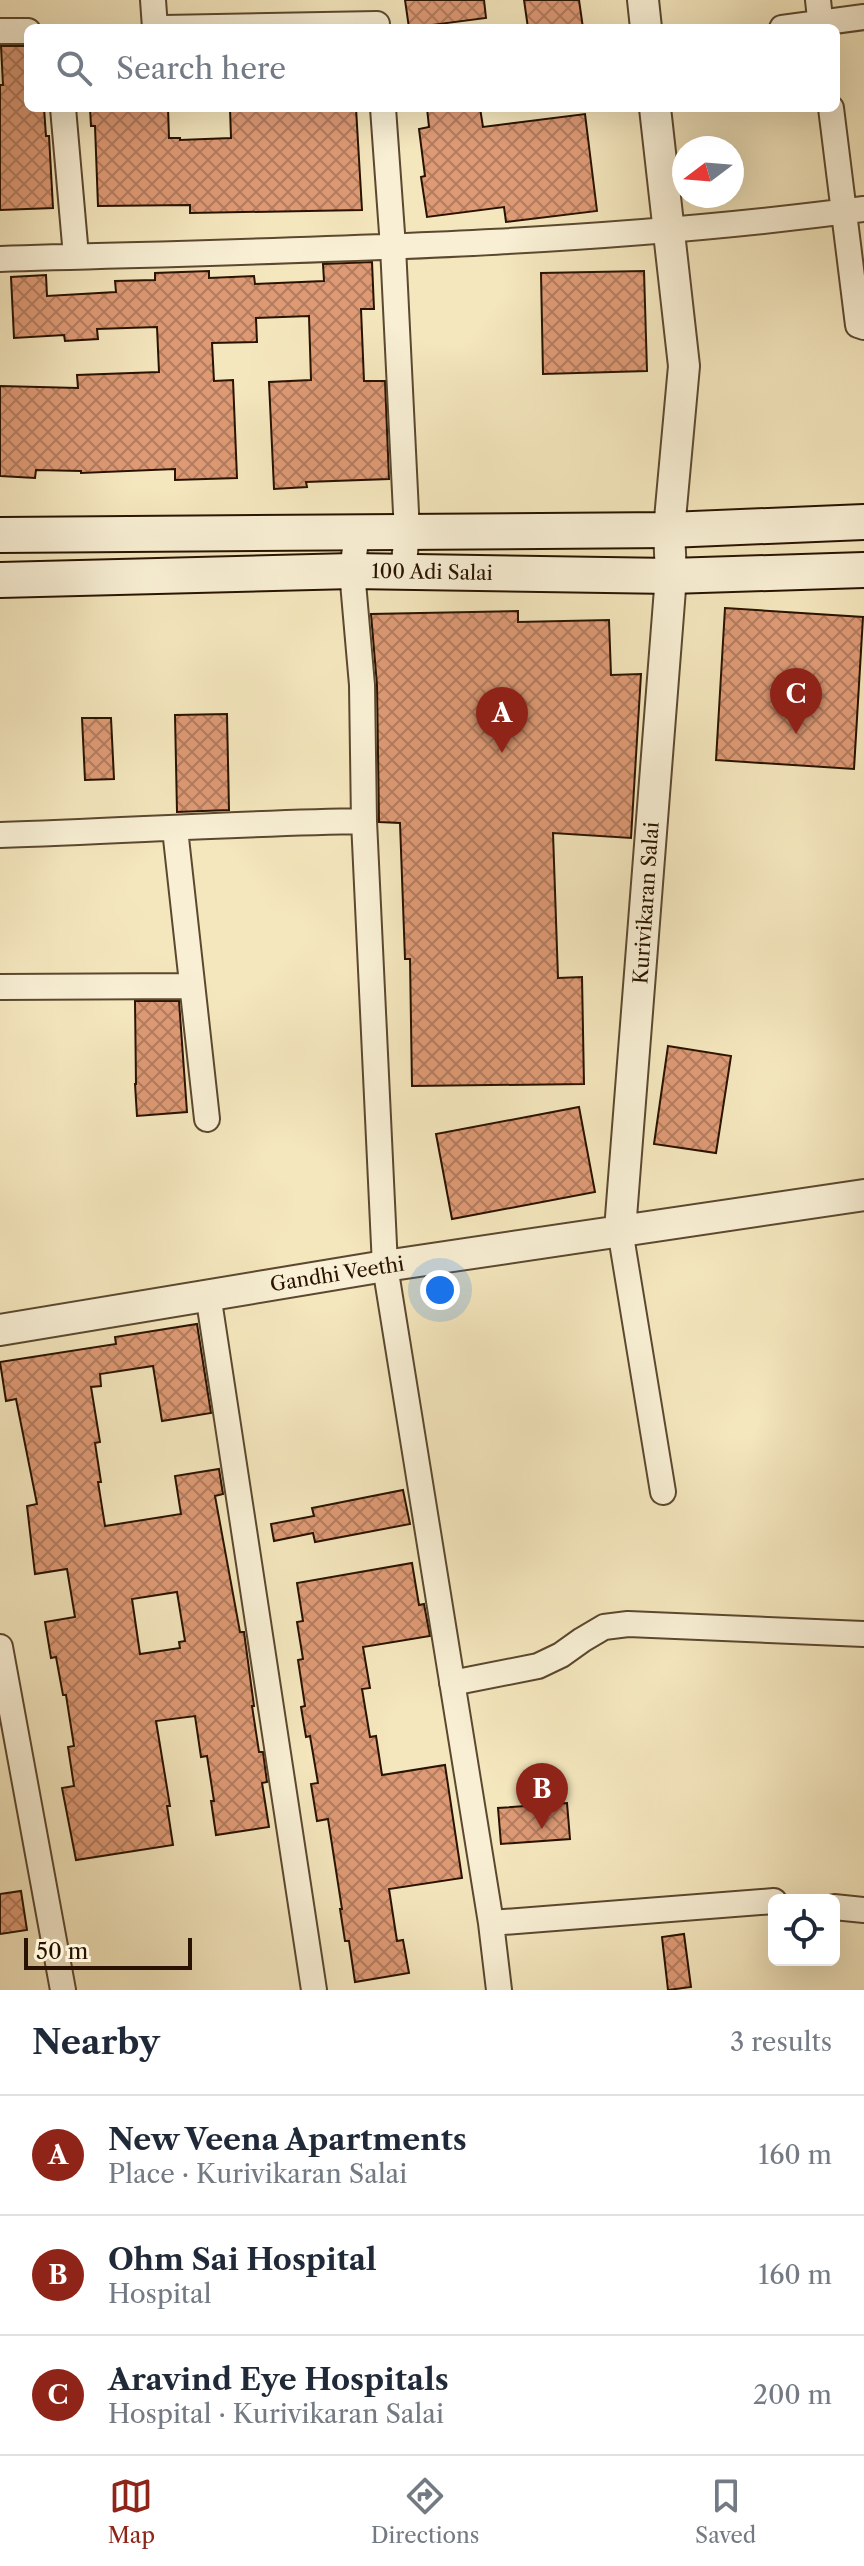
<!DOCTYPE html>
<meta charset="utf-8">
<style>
:root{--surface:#fff;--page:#f6f6f7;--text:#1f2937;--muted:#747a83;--line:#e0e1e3;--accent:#8f2418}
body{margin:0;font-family:"Libre Caslon Text",serif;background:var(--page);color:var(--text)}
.controls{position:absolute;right:24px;bottom:24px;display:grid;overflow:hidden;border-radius:12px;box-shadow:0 8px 32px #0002}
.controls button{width:72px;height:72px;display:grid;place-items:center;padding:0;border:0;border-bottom:2px solid var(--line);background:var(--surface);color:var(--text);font:40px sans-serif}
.compass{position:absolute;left:672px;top:136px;width:72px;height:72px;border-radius:50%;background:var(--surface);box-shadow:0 8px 32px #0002;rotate:254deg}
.scale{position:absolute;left:24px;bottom:20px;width:168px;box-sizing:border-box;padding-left:8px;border:4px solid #291300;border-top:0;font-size:22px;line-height:28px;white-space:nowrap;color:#291300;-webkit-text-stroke:6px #f8efd4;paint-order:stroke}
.you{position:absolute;left:440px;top:1290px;width:28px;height:28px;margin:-20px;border:6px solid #fff;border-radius:50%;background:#1a73e8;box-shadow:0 0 0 12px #1a73e833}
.badge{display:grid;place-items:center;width:52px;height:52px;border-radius:50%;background:var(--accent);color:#fff;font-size:26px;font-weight:700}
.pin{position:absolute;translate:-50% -66px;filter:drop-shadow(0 2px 4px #0008)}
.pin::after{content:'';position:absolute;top:42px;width:28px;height:24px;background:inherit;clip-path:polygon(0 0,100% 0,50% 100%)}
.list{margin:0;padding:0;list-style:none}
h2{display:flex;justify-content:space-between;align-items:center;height:104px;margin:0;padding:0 32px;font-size:34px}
h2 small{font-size:26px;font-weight:400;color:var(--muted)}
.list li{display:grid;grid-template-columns:52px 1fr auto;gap:24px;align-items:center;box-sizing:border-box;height:120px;padding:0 32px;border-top:2px solid var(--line)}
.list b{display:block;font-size:30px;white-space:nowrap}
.list p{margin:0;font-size:26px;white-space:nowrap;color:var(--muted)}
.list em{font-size:26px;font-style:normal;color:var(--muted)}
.icon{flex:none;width:44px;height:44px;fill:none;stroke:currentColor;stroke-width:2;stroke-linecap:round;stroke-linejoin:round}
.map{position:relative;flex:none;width:864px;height:1990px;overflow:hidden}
.search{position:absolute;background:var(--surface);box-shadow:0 8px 32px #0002;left:24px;right:24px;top:24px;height:88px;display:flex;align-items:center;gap:20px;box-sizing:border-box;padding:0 28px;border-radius:12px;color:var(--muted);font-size:30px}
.sheet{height:464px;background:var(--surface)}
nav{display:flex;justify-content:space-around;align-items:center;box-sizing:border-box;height:112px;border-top:2px solid var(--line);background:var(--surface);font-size:22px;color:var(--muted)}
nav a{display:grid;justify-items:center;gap:4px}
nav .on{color:var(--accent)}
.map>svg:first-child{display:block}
.building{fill:url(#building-cross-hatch);stroke:#291300;stroke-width:2;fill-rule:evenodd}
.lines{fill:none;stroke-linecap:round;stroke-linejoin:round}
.minor-casing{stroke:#5c482f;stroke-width:28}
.tertiary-casing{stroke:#5c482f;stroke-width:34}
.secondary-casing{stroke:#291300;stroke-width:38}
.minor{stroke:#f8efd4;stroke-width:24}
.tertiary{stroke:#f8efd4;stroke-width:30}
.secondary{stroke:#f8efd4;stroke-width:34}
.labels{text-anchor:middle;stroke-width:6;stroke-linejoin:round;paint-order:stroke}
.street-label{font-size:20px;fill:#291300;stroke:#f8efd4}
</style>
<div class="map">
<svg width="864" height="1990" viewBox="0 0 864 1990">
<defs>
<pattern id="building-cross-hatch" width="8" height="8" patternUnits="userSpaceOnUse" patternTransform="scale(2)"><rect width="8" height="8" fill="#dd9a75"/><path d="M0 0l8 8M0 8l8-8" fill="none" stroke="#b37c5e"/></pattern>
</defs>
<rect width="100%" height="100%" fill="#f4e6bd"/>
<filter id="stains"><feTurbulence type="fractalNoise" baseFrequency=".0025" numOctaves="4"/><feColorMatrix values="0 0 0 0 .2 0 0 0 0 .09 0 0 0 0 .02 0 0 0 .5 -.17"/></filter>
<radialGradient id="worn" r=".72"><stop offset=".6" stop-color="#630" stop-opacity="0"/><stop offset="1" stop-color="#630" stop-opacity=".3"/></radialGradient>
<path class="building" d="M 405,0 L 484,0 L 486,18 L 409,28 Z
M 524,0 L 579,0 L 583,28 L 528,28 Z
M 1,46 L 28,46 L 28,108 L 44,108 L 46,136 L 49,136 L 53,208 L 0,210 L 0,85 L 3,85 Z
M 90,108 L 168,108 L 169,138 L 180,138 L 180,140 L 231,138 L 230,108 L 356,108 L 362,210 L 190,213 L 190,205 L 98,206 L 95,126 L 91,126 Z
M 427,108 L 480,108 L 483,127 L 585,114 L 597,211 L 506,222 L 504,207 L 427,217 L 421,177 L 425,176 L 419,129 L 429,127 Z
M 372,262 L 374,309 L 361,309 L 364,381 L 385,381 L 389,479 L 306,482 L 307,487 L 274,489 L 269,382 L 311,380 L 309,316 L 256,318 L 257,342 L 212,343 L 214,381 L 233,380 L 237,478 L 175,480 L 175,469 L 81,473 L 81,471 L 36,470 L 35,478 L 0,476 L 0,386 L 78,388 L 77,375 L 159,372 L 157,327 L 97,329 L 98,339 L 65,341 L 64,335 L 14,338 L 11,277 L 46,275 L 47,296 L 116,292 L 115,281 L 155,280 L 155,273 L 209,271 L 209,278 L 254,276 L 255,284 L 324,281 L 323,264 Z
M 644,271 L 647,371 L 543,374 L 541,273 Z
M 725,608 L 863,617 L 854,769 L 716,760 Z
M 518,611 L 518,622 L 609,620 L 611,675 L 641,674 L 631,838 L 553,833 L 558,978 L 582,977 L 584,1084 L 412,1086 L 410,959 L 405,959 L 400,823 L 379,822 L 377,685 L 371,614 Z
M 227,714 L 229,810 L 177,812 L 175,715 Z
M 82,718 L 111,718 L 114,779 L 85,780 Z
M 135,1001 L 179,1001 L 187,1112 L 137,1116 L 135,1084 L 136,1084 Z
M 668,1046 L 731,1056 L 716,1153 L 654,1144 Z
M 579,1107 L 595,1192 L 452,1219 L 436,1134 Z
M 197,1324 L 211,1413 L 162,1421 L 153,1366 L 100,1374 L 101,1386 L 91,1387 L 100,1442 L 95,1443 L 101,1482 L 98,1482 L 105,1526 L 181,1514 L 175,1476 L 219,1469 L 223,1494 L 215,1496 L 240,1632 L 244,1632 L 254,1706 L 252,1706 L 259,1752 L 263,1752 L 267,1782 L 262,1783 L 269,1827 L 216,1835 L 211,1801 L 214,1801 L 207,1756 L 201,1757 L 195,1716 L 156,1721 L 170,1806 L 167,1806 L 173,1845 L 76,1860 L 62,1788 L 74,1786 L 68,1747 L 74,1746 L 66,1695 L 63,1695 L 56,1657 L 51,1658 L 45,1622 L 75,1617 L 67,1569 L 35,1574 L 27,1506 L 37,1504 L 16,1399 L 6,1401 L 0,1362 L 116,1344 L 115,1337 ZM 177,1592 L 185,1641 L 179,1642 L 180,1648 L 140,1654 L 132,1599 Z
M 403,1490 L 410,1524 L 315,1542 L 313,1533 L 274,1541 L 271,1524 L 314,1516 L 312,1508 Z
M 412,1563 L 419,1605 L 424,1604 L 430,1636 L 363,1647 L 370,1688 L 362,1689 L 370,1737 L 376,1736 L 382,1775 L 445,1765 L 462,1878 L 389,1889 L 397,1941 L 403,1940 L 409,1973 L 355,1982 L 349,1941 L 345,1941 L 340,1909 L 342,1909 L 328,1819 L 317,1821 L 311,1784 L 318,1783 L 310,1736 L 306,1737 L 301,1707 L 305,1706 L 298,1660 L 303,1659 L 297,1622 L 303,1621 L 297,1583 Z
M 567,1803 L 570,1839 L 501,1844 L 498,1808 Z
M 21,1891 L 27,1930 L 0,1934 L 0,1894 Z
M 684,1934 L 691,1987 L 668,1990 L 662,1937 Z"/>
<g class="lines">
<g class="minor-casing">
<path id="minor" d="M 153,0 L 155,28
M 818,0 L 821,28
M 164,28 L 377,24
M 782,28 L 864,17
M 0,31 L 28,31
M 63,108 L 76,256
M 383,108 L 393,247 L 407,533 L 403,572
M 831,108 L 858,325 L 864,327
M 0,259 C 288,250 578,247 864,209
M 357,533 L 352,571 L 362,685 L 364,821 L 385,1266 L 491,1923 L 499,1990
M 175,829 L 207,1119
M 0,835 C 121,831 242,823 364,821
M 0,987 L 191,986
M 620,1230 L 663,1492
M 208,1294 L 314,1990
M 0,1647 L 63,1990
M 452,1683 L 538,1666 L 561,1655 L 582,1640 L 604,1627 L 628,1624 L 864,1634
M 834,1907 L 864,1910
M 491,1923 L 774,1901"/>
</g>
<g class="tertiary-casing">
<path id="tertiary" d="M 643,0 L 646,28
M 620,1230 L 671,576 L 669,530 L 684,366 L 655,108
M 0,1330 L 385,1266 L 864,1195"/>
</g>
<g class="secondary-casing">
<path id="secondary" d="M 0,535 L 669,530 L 864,522
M 0,580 L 352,571 L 671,576 L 864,570"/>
</g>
<use href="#minor" class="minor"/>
<use href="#tertiary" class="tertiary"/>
<use href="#secondary" class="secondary"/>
</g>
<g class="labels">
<g class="street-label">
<text transform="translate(432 572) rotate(1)" y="7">100 Adi Salai</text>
<text transform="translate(646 903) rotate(-86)" y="7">Kurivikaran Salai</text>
<text transform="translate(337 1274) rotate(-9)" y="7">Gandhi Veethi</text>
</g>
</g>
<rect width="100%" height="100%" filter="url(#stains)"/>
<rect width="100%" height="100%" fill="url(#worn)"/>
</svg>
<div class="controls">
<button><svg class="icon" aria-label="locate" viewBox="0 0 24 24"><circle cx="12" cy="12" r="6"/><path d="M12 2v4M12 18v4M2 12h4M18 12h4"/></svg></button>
</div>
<svg class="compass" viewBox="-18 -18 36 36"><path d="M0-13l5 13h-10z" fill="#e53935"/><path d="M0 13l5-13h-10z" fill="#747a83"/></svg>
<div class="scale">50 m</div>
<div class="you"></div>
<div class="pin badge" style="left:502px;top:753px">A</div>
<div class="pin badge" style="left:542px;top:1829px">B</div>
<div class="pin badge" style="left:796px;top:734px">C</div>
<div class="search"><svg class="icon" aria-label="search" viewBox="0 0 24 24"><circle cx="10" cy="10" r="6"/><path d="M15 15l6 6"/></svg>Search here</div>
</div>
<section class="sheet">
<h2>Nearby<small>3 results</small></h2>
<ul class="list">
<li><span class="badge">A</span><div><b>New Veena Apartments</b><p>Place · Kurivikaran Salai</p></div><em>160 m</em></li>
<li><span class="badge">B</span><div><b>Ohm Sai Hospital</b><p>Hospital</p></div><em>160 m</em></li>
<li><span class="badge">C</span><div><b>Aravind Eye Hospitals</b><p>Hospital · Kurivikaran Salai</p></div><em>200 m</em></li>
</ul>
</section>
<nav>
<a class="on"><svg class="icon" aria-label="map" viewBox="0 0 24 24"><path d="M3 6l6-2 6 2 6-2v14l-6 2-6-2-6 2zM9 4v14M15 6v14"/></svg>Map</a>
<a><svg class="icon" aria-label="directions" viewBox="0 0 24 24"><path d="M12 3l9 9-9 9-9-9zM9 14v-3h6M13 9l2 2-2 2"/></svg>Directions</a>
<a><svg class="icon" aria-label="saved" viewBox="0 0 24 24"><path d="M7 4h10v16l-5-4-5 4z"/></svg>Saved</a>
</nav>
